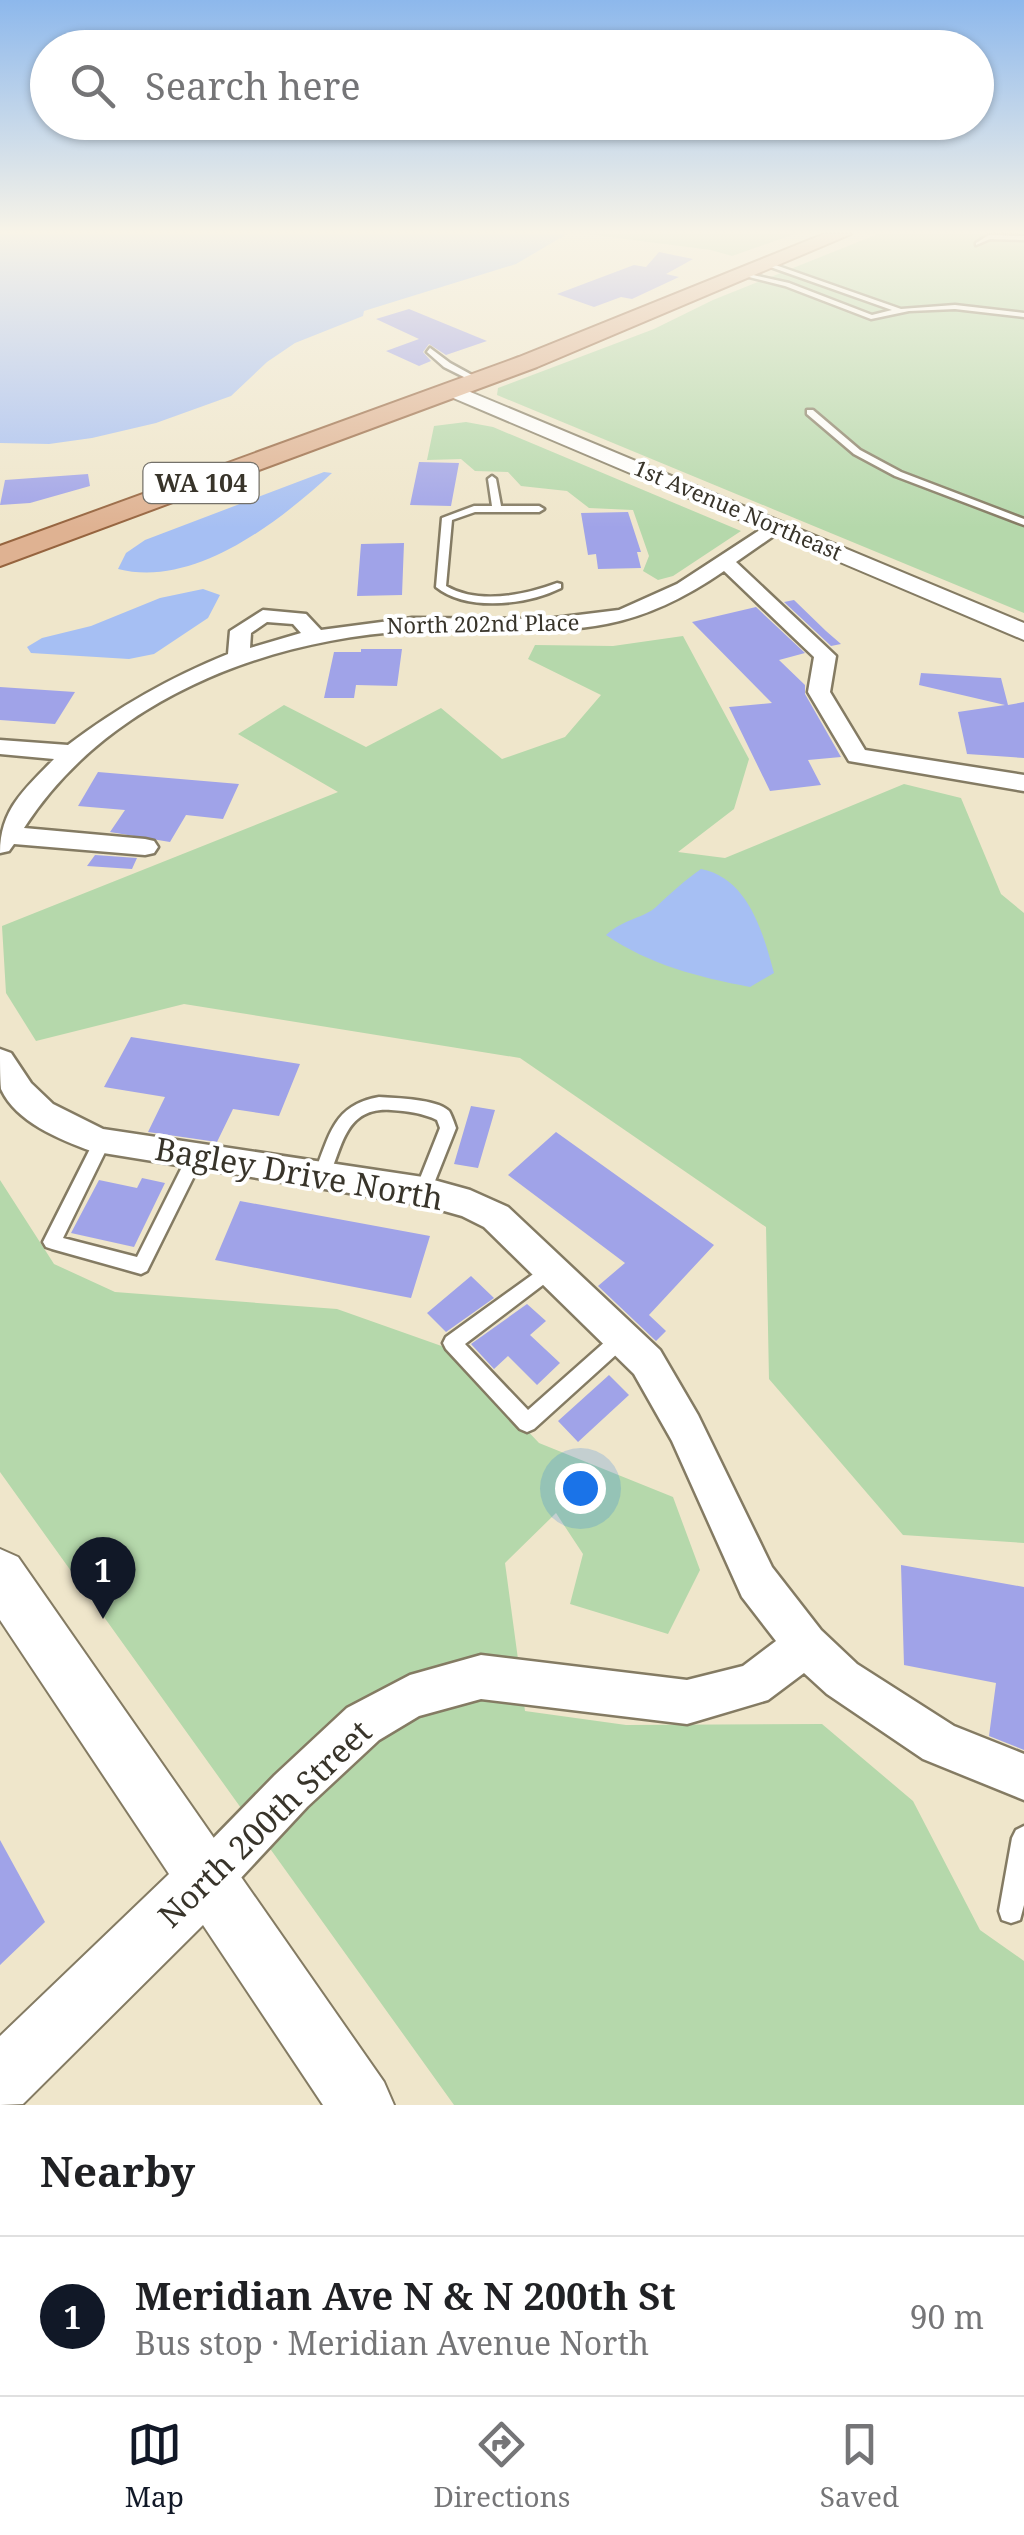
<!DOCTYPE html>
<meta charset="utf-8">
<style>
:root{--surface:#fff;--page:#f2f2f2;--text:#202124;--muted:#757577;--line:#e0e0e0;--accent:#111827}
body{margin:0;font-family:"Noto Serif",serif;background:var(--page);color:var(--text)}
.you{position:absolute;left:580px;top:1488px;width:35px;height:35px;margin:-25px;border:8px solid #fff;border-radius:50%;background:#1a73e8;box-shadow:0 0 0 15px #1a73e833}
.badge{display:grid;place-items:center;width:65px;height:65px;border-radius:50%;background:var(--accent);color:#fff;font-size:32px;font-weight:700}
.pin{position:absolute;translate:-50% -82px;filter:drop-shadow(0 2px 5px #0008)}
.pin::after{content:'';position:absolute;top:52px;width:35px;height:30px;background:inherit;clip-path:polygon(0 0,100% 0,50% 100%)}
.list{margin:0;padding:0;list-style:none}
h2{display:flex;justify-content:space-between;align-items:center;height:130px;margin:0;padding:0 40px;font-size:42px}
h2 small{font-size:32px;font-weight:400;color:var(--muted)}
.list li{display:grid;grid-template-columns:65px 1fr auto;gap:30px;align-items:center;box-sizing:border-box;height:160px;padding:0 40px;border-top:2px solid var(--line)}
.list b{display:block;font-size:38px;white-space:nowrap}
.list p{margin:0;font-size:32px;white-space:nowrap;color:var(--muted)}
.list em{font-size:32px;font-style:normal;color:var(--muted)}
.icon{flex:none;width:55px;height:55px;fill:none;stroke:currentColor;stroke-width:2;stroke-linecap:round;stroke-linejoin:round}
.map{position:relative;flex:none;width:1024px;height:2105px;overflow:hidden}
.search{position:absolute;background:var(--surface);box-shadow:0 2px 8px #0004;left:30px;right:30px;top:30px;height:110px;display:flex;align-items:center;gap:25px;box-sizing:border-box;padding:0 35px;border-radius:55px;color:var(--muted);font-size:38px}
.sheet{height:290px;background:var(--surface)}
nav{display:flex;justify-content:space-around;align-items:center;box-sizing:border-box;height:140px;border-top:2px solid var(--line);background:var(--surface);font-size:28px;color:var(--muted)}
nav a{display:grid;justify-items:center;gap:5px}
nav .on{color:var(--accent)}
.map>svg:first-child{display:block}
.green{fill:#b5d8ab}
.water{fill:#a6bff3}
.building{fill:#a0a3e8}
.lines{fill:none;stroke-linecap:round;stroke-linejoin:round}
.service-casing{stroke:#847b63;stroke-width:5}
.minor-casing{stroke:#847b63;stroke-width:5}
.tertiary-casing{stroke:#847b63;stroke-width:4}
.primary-casing{stroke:#96643f;stroke-width:4}
.service{fill:#fff;fill-rule:evenodd}
.minor{fill:#fff;fill-rule:evenodd}
.tertiary{fill:#fff;fill-rule:evenodd}
.primary{fill:#dfb292;fill-rule:evenodd}
.labels{text-anchor:middle;stroke-width:8;stroke-linejoin:round;paint-order:stroke}
.far-street-label{font-size:22px;fill:#38342a;stroke:#fff}
.shield{fill:#fff;stroke:#74716a;stroke-width:2.5}
.shield-label{font-size:25px;font-weight:bold;fill:#38342a}
.near-street-label{font-size:32px;fill:#38342a;stroke:#fff}
</style>
<div class="map">
<svg width="1024" height="2105" viewBox="0 0 1024 2105">
<rect width="100%" height="100%" fill="#efe6cb"/>
<path class="green" d="M 587,234 L 795,234 L 732,256 L 711,250 Z
M 878,234 L 1024,234 L 1024,613 L 497,395 L 498,388 L 654,329 L 713,300 Z
M 466,422 L 493,427 L 741,531 L 673,576 L 658,580 L 643,571 L 649,556 L 633,510 L 589,508 L 567,491 L 521,486 L 508,472 L 475,471 L 461,459 L 427,460 L 434,426 Z
M 683,636 L 749,759 L 734,809 L 678,852 L 725,858 L 904,784 L 961,798 L 1001,894 L 1024,913 L 1024,1543 L 903,1535 L 769,1379 L 766,1227 L 520,1058 L 184,1004 L 36,1041 L 6,993 L 2,926 L 338,792 L 238,734 L 284,705 L 366,747 L 441,708 L 502,759 L 565,737 L 601,695 L 528,659 L 535,645 L 613,646 Z
M 0,1180 L 54,1264 L 115,1292 L 337,1309 L 450,1349 L 539,1443 L 673,1497 L 700,1570 L 668,1634 L 570,1604 L 583,1554 L 556,1513 L 505,1563 L 525,1711 L 626,1725 L 822,1724 L 913,1801 L 980,1930 L 1024,1961 L 1024,2105 L 454,2105 L 0,1472 Z"/>
<path class="water" d="M 0,234 L 567,234 L 516,264 L 364,311 L 363,316 L 295,343 L 267,362 L 231,396 L 156,423 L 92,438 L 49,444 L 0,443 Z
M 324,472 L 332,473 C 280,521 194,589 118,569 L 126,553 L 145,540 Z
M 203,589 L 220,595 L 208,618 L 154,654 L 129,659 L 31,653 L 27,647 L 42,638 L 91,626 L 160,598 Z
M 701,869 C 748,878 763,932 774,973 L 750,987 C 698,977 650,965 606,935 C 623,919 644,918 656,907 C 671,893 684,881 701,869 Z"/>
<path class="building" d="M 659,252 L 693,259 L 666,274 L 679,277 L 632,299 L 621,297 L 594,307 L 557,294 L 634,265 L 646,267 Z
M 409,309 L 487,341 L 446,355 L 429,344 L 423,352 L 431,361 L 419,366 L 386,351 L 419,339 L 376,319 Z
M 419,462 L 459,463 L 451,506 L 410,505 Z
M 88,474 L 90,486 L 30,503 L 0,505 L 5,480 Z
M 628,512 L 641,552 L 637,552 L 641,568 L 598,569 L 596,554 L 588,555 L 581,513 Z
M 404,543 L 402,595 L 357,596 L 361,544 Z
M 794,600 L 826,631 L 841,644 L 831,646 L 784,602 Z
M 756,607 L 805,653 L 779,660 L 805,685 L 805,694 L 841,757 L 808,760 L 821,785 L 770,791 L 729,707 L 772,703 L 692,622 Z
M 361,649 L 402,649 L 397,686 L 356,685 L 354,698 L 324,698 L 334,652 L 361,652 Z
M 921,673 L 1001,678 L 1008,705 L 1024,702 L 1024,758 L 967,754 L 958,712 L 1005,705 L 919,685 Z
M 0,687 L 75,692 L 55,724 L 0,720 Z
M 98,772 L 239,784 L 223,819 L 186,815 L 170,842 L 110,832 L 125,810 L 78,806 Z
M 95,855 L 137,858 L 132,869 L 87,866 Z
M 131,1037 L 300,1064 L 279,1116 L 233,1109 L 217,1142 L 148,1132 L 165,1097 L 104,1087 Z
M 471,1106 L 495,1110 L 478,1168 L 454,1164 Z
M 556,1132 L 714,1245 L 649,1315 L 666,1331 L 656,1341 L 598,1286 L 625,1263 L 508,1175 Z
M 142,1178 L 165,1183 L 134,1247 L 71,1233 L 99,1180 L 137,1188 Z
M 240,1201 L 430,1236 L 411,1298 L 215,1260 Z
M 471,1276 L 494,1298 L 446,1332 L 427,1313 Z
M 527,1304 L 546,1321 L 530,1335 L 560,1363 L 537,1385 L 508,1356 L 494,1369 L 471,1344 Z
M 609,1375 L 629,1395 L 578,1442 L 558,1421 Z
M 901,1565 L 1024,1587 L 1024,1750 L 989,1736 L 996,1683 L 904,1665 Z
M 0,1840 L 45,1922 L 0,1965 Z"/>
<g class="lines">
<g class="service-casing">
<path id="service" d="M 989,235 L 1024,236 L 1024,240 L 990,239 L 976,245 L 976,243 Z
M 764,261 L 901,309 L 955,305 L 1024,313 L 1024,317 L 955,309 L 909,311 L 871,319 L 785,286 L 737,274 L 740,272 L 789,283 L 872,315 L 892,310 L 762,264 Z
M 430,348 L 450,363 L 481,380 L 474,382 L 444,367 L 427,352 Z
M 807,410 L 813,410 L 860,450 L 901,472 L 1024,519 L 1024,525 L 895,476 L 854,454 L 807,414 Z
M 492,476 L 496,479 L 501,506 L 539,506 L 544,509 L 539,512 L 475,512 L 452,520 L 446,586 C 479,605 524,595 557,583 L 561,584 L 561,588 C 527,605 467,612 436,587 L 442,518 L 474,506 L 492,506 L 488,479 Z
M 379,1097 C 396,1098 437,1099 449,1111 C 451,1114 455,1125 456,1128 L 429,1196 L 423,1198 L 417,1196 L 415,1191 L 440,1128 L 437,1120 C 423,1113 407,1111 391,1110 C 345,1107 343,1146 328,1179 L 322,1181 L 316,1179 L 314,1174 C 330,1135 333,1105 379,1097 Z
M 102,1136 L 108,1137 L 110,1142 L 63,1238 L 137,1257 L 190,1151 L 196,1149 L 202,1151 L 204,1156 L 147,1271 L 141,1274 L 52,1249 L 46,1247 L 43,1242 L 96,1137 Z
M 550,1262 L 556,1265 L 559,1270 L 556,1275 L 465,1344 L 528,1410 L 616,1332 L 622,1330 L 628,1332 L 631,1338 L 628,1344 L 534,1429 L 527,1432 L 520,1429 L 446,1349 L 443,1343 L 446,1337 Z
M 1024,1826 L 1024,1905 L 1020,1920 L 1011,1923 L 1002,1920 L 999,1911 L 1012,1838 L 1016,1830 Z"/>
</g>
<g class="minor-casing">
<path id="minor" d="M 775,520 L 784,526 L 782,530 L 736,562 L 836,656 L 830,692 L 865,750 L 1024,775 L 1024,791 L 849,761 L 808,692 L 814,657 L 724,571 C 604,654 540,622 409,631 C 262,640 106,701 24,828 L 145,839 L 154,841 L 158,847 L 154,853 L 145,855 L 14,844 L 9,851 L 0,853 C 0,809 25,789 54,759 L 0,754 L 0,740 L 68,745 C 118,707 169,678 228,654 L 230,631 L 263,610 L 306,614 L 321,630 L 412,618 L 546,619 L 619,610 L 677,584 ZM 267,622 L 293,624 L 301,633 L 250,648 L 251,633 Z
M 0,1049 L 11,1053 L 31,1083 L 53,1104 L 103,1129 L 423,1177 L 470,1190 L 508,1207 L 660,1350 L 698,1415 L 772,1567 L 821,1630 L 857,1664 L 954,1726 L 1024,1754 L 1024,1800 L 923,1759 L 827,1694 L 804,1673 L 768,1700 L 687,1724 L 481,1699 L 419,1716 L 379,1740 L 307,1807 L 224,1896 L 207,1903 L 190,1896 L 183,1879 L 190,1862 L 275,1775 L 347,1708 L 410,1675 L 481,1655 L 687,1680 L 743,1666 L 776,1641 L 742,1597 L 672,1441 L 634,1374 L 484,1227 L 462,1216 L 423,1205 L 91,1151 C 59,1139 16,1122 1,1089 C 0,1078 0,1061 0,1049 Z"/>
</g>
<g class="tertiary-casing">
<path id="tertiary" d="M 451,384 L 1024,623 L 1024,640 L 444,394 L 441,390 Z
M 0,1549 L 18,1557 L 384,2082 L 394,2105 L 323,2105 L 203,1925 L 23,2104 L 0,2105 L 0,2036 L 169,1874 L 0,1620 Z"/>
</g>
<g class="primary-casing">
<path id="primary" d="M 824,234 L 851,234 L 537,367 L 0,566 L 0,546 L 519,357 Z"/>
</g>
<use href="#service" class="service"/>
<use href="#minor" class="minor"/>
<use href="#tertiary" class="tertiary"/>
<use href="#primary" class="primary"/>
</g>
<linearGradient id="sky" x2="0" y2="1"><stop stop-color="#8db8ec"/><stop offset="0.44" stop-color="#f8f4e8"/><stop offset="1" stop-color="#f8f4e8" stop-opacity="0"/></linearGradient>
<rect width="1024" height="528" fill="url(#sky)"/>
<g class="labels">
<g class="far-street-label">
<text transform="translate(738 510) rotate(23)" y="8">1st Avenue Northeast</text>
<text transform="translate(483 624) rotate(-1)" y="8">North 202nd Place</text>
</g>
<rect class="shield" x="143.5" y="463" width="115" height="40" rx="8"/>
<g class="shield-label">
<text x="201" y="492">WA 104</text>
</g>
<g class="near-street-label">
<text transform="translate(299 1174) rotate(10)" y="11">Bagley Drive North</text>
<text transform="translate(265 1824) rotate(-44)" y="11">North 200th Street</text>
</g>
</g>
</svg>
<div class="you"></div>
<div class="pin badge" style="left:103px;top:1619px">1</div>
<div class="search"><svg class="icon" aria-label="search" viewBox="0 0 24 24"><circle cx="10" cy="10" r="6"/><path d="M15 15l6 6"/></svg>Search here</div>
</div>
<section class="sheet">
<h2>Nearby<small></small></h2>
<ul class="list">
<li><span class="badge">1</span><div><b>Meridian Ave N &amp; N 200th St</b><p>Bus stop · Meridian Avenue North</p></div><em>90 m</em></li>
</ul>
</section>
<nav>
<a class="on"><svg class="icon" aria-label="map" viewBox="0 0 24 24"><path d="M3 6l6-2 6 2 6-2v14l-6 2-6-2-6 2zM9 4v14M15 6v14"/></svg>Map</a>
<a><svg class="icon" aria-label="directions" viewBox="0 0 24 24"><path d="M12 3l9 9-9 9-9-9zM9 14v-3h6M13 9l2 2-2 2"/></svg>Directions</a>
<a><svg class="icon" aria-label="saved" viewBox="0 0 24 24"><path d="M7 4h10v16l-5-4-5 4z"/></svg>Saved</a>
</nav>
